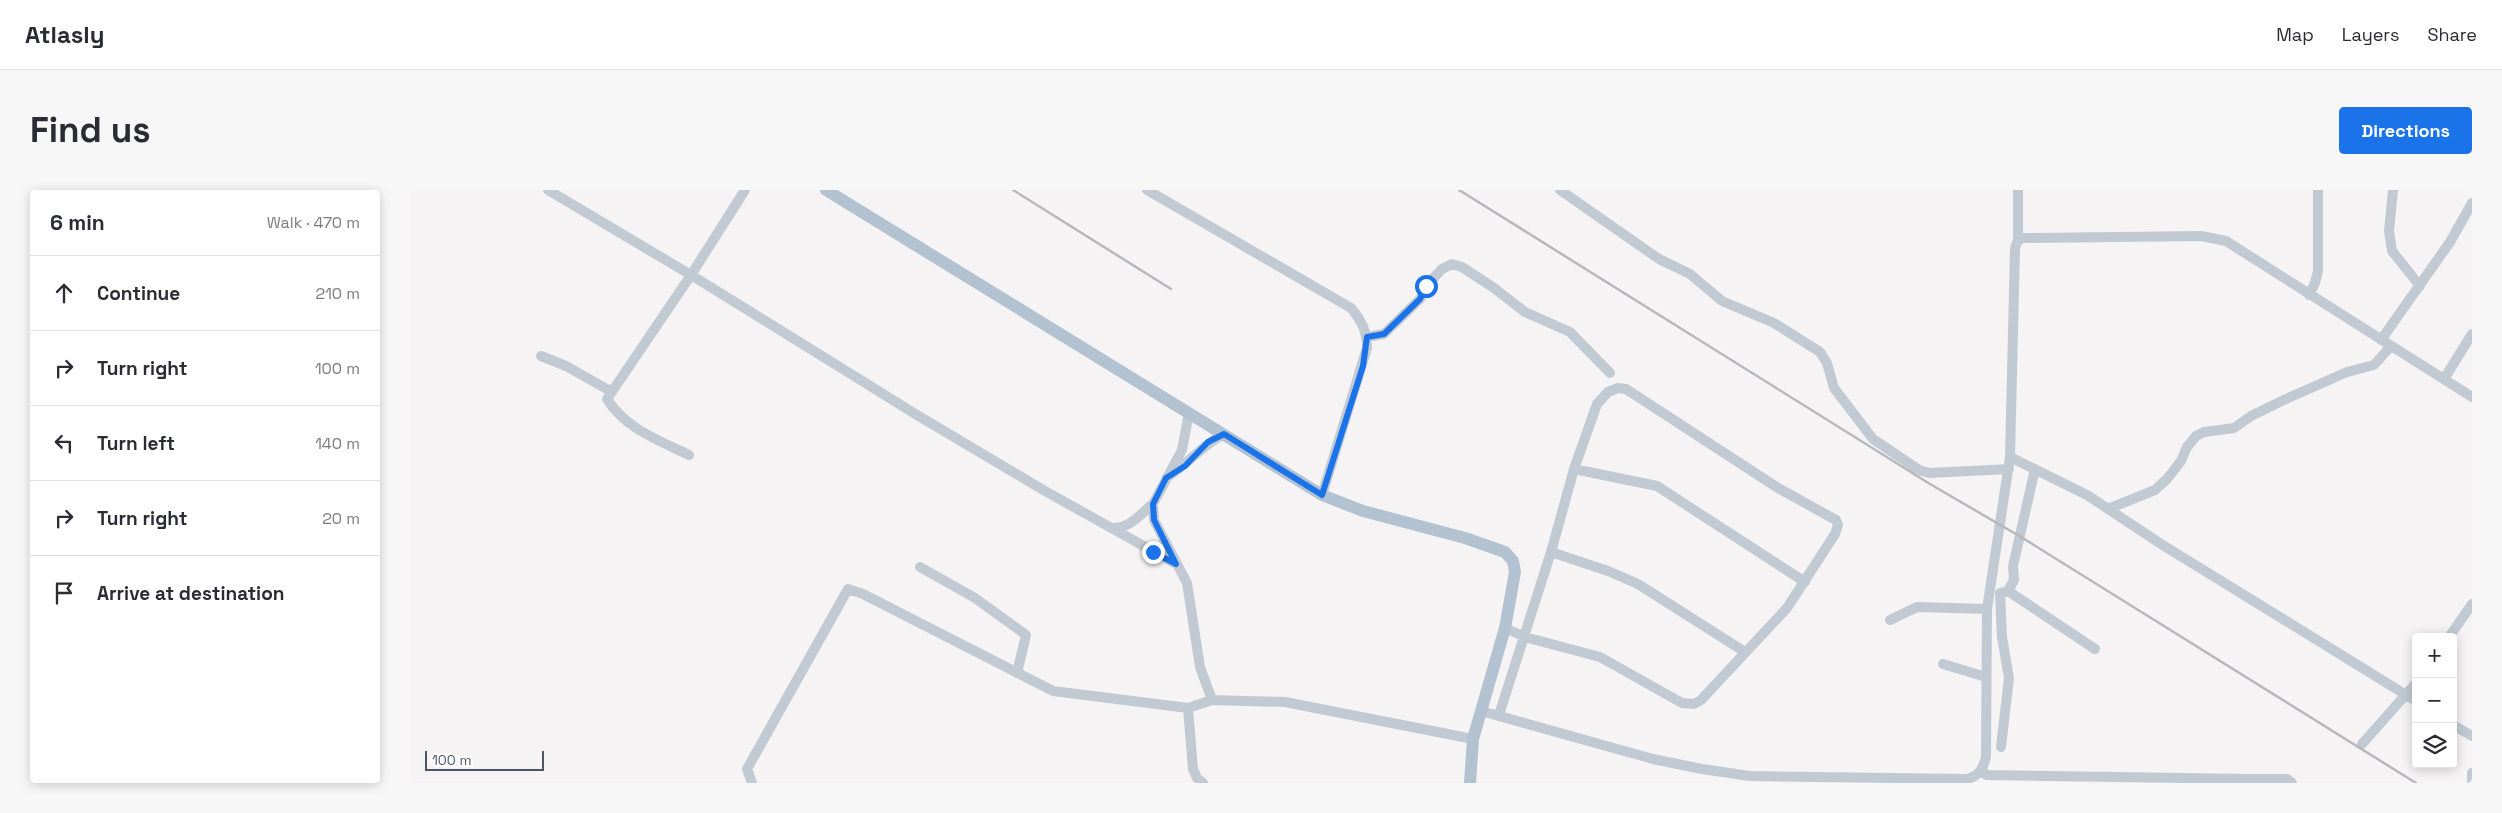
<!DOCTYPE html>
<meta charset="utf-8">
<style>
:root{--surface:#fff;--page:#f7f7f7;--text:#2b2b33;--muted:#7c7c81;--line:#e1e1e2;--accent:#1a73e8}
body{margin:0;font-family:"Space Grotesk",sans-serif;background:var(--page);color:var(--text)}
.controls{position:absolute;right:15px;bottom:15px;display:grid;overflow:hidden;border-radius:5px;box-shadow:0 2px 12px #0003}
.controls button{width:45px;height:45px;display:grid;place-items:center;padding:0;border:0;border-bottom:1px solid var(--line);background:var(--surface);color:var(--text);font:25px sans-serif}
.scale{position:absolute;left:15px;bottom:12px;width:119px;box-sizing:border-box;padding-left:5px;border:2px solid #4a5661;border-top:0;font-size:14px;line-height:18px;white-space:nowrap;color:#4a5661;-webkit-text-stroke:4px #fff;paint-order:stroke}
.stop{position:absolute;width:15px;height:15px;margin:-11px;border:4px solid #1a73e8;border-radius:50%;background:#fff}
.stop.end{background:#1a73e8;border-color:#fff;box-shadow:0 1px 5px #0008}
.list{margin:0;padding:0;list-style:none}
h2{display:flex;justify-content:space-between;align-items:center;height:65px;margin:0;padding:0 20px;font-size:21px}
h2 small{font-size:16px;font-weight:400;color:var(--muted)}
.list li{display:grid;grid-template-columns:32px 1fr auto;gap:15px;align-items:center;box-sizing:border-box;height:75px;padding:0 20px;border-top:1px solid var(--line)}
.list b{display:block;font-size:19px;white-space:nowrap}
.list em{font-size:16px;font-style:normal;color:var(--muted)}
.icon{flex:none;width:28px;height:28px;fill:none;stroke:currentColor;stroke-width:2;stroke-linecap:round;stroke-linejoin:round}
.map{position:relative;flex:none;width:2062px;height:593px;overflow:hidden;border-radius:5px}
header{display:flex;align-items:center;gap:30px;box-sizing:border-box;height:70px;padding:0 25px;background:var(--surface);border-bottom:1px solid var(--line)}
header strong{font-size:24px}
nav{display:flex;gap:28px;margin-inline-start:auto;font-size:18px}
.intro{display:flex;align-items:center;justify-content:space-between;box-sizing:border-box;height:120px;padding:0 30px}
h1{margin:0;font-size:35px}
.button{padding:12px 22px;border-radius:5px;background:var(--accent);color:#fff;font-size:18px;font-weight:700}
main{display:flex;gap:30px;padding:0 30px}
aside{flex:1;background:var(--surface);border-radius:5px;box-shadow:0 2px 12px #0003}
.map>svg:first-child{display:block}
.lines{fill:none;stroke-linecap:round;stroke-linejoin:round}
.minor{stroke:#c1cad2;stroke-width:10}
.major{stroke:#b3c2d1;stroke-width:12}
.rail{stroke:#b5b8bd;stroke-width:2.5}
.route{stroke:#1a73e8;stroke-width:6}
</style>
<header>
<strong>Atlasly</strong>
<nav><a>Map</a><a>Layers</a><a>Share</a></nav>
</header>
<div class="intro"><h1>Find us</h1><a class="button">Directions</a></div>
<main>
<aside>
<h2>6 min<small>Walk · 470 m</small></h2>
<ul class="list">
<li><svg class="icon" aria-label="ahead" viewBox="0 0 24 24"><path d="M12 20V5M6 11l6-6 6 6"/></svg><div><b>Continue</b></div><em>210 m</em></li>
<li><svg class="icon" aria-label="right" viewBox="0 0 24 24"><path d="M7 20v-9h11M14 6l5 5-5 5"/></svg><div><b>Turn right</b></div><em>100 m</em></li>
<li><svg class="icon" aria-label="left" viewBox="0 0 24 24"><path d="M17 20v-9H6M10 6l-5 5 5 5"/></svg><div><b>Turn left</b></div><em>140 m</em></li>
<li><svg class="icon" aria-label="right" viewBox="0 0 24 24"><path d="M7 20v-9h11M14 6l5 5-5 5"/></svg><div><b>Turn right</b></div><em>20 m</em></li>
<li><svg class="icon" aria-label="arrive" viewBox="0 0 24 24"><path d="M6 21V4h12l-3 4 3 4H6"/></svg><div><b>Arrive at destination</b></div></li>
</ul>
</aside>
<div class="map">
<svg width="2062" height="593" viewBox="0 0 2062 593">
<rect width="100%" height="100%" fill="#f5f3f3"/>
<g class="lines">
<path class="minor" d="M 138,0 L 281,85 L 335,0
M 737,0 L 941,118 C 952,131 957,142 957,158 L 912,305
M 1150,0 L 1249,69 L 1280,84 L 1312,111 L 1364,133 L 1410,162 L 1417,173 L 1424,198 L 1463,249 L 1509,280 L 1519,283 L 1599,279
M 1983,0 L 1979,41 L 1982,61 L 2010,96
M 1608,50 L 1608,0
M 1899,105 L 1905,93 L 1908,81 L 1908,0
M 957,147 L 974,144 L 1010,109 L 1016,96 L 1032,79 L 1042,74 L 1052,77 L 1084,98 L 1115,122 L 1160,142 L 1200,183
M 1971,150 L 2040,52 L 2062,13
M 131,166 L 156,176 L 202,202
M 2034,189 L 2062,144
M 779,223 L 772,260 L 743,314 L 744,330 L 777,393 L 790,477 L 802,510 L 875,512 L 1063,549
M 279,265 C 248,250 216,239 197,209 L 281,85 L 507,225 L 635,301 L 766,374
M 1600,267 L 1677,305 L 1751,354 L 2006,511
M 1164,279 L 1247,296 L 1395,392
M 757,287 C 778,274 792,255 814,244
M 1698,319 L 1745,300 L 1757,289 L 1771,271 L 1777,257 L 1786,246 L 1794,242 L 1824,238 L 1841,226 L 1876,209 L 1937,182 L 1964,175 L 1981,156
M 702,338 C 721,338 729,325 743,314
M 1141,362 L 1198,381 L 1228,394 L 1335,462
M 510,377 L 565,408 L 616,445 L 607,483
M 1598,401 L 1685,459
M 1480,430 L 1507,417 L 1577,419
M 2039,447 L 2062,414
M 1533,474 L 1576,487
M 778,518 L 783,579 L 787,588 L 793,593
M 1071,521 L 1243,569 L 1292,579 L 1340,586 L 1557,589 C 1569,586 1573,579 1576,567 L 1577,419 L 1600,267 L 1605,58 L 1608,50 L 1613,48 L 1791,46 L 1816,51 L 2062,207
M 1089,525 L 1141,362 L 1164,279 L 1187,214 L 1198,202 L 1208,198 L 1216,199 L 1368,298 L 1426,330 L 1428,335 L 1425,344 L 1377,418 L 1291,510 L 1284,514 L 1272,513 L 1190,467 L 1115,447 L 1095,438
M 2043,535 L 2062,546
M 1952,554 L 2006,493
M 1591,557 L 1599,488 L 1592,447 L 1590,403 L 1598,401 L 1604,390 L 1603,376 L 1625,279
M 1572,581 L 1577,585 L 1840,589 L 1840,593
M 1840,589 L 1877,589 L 1882,593
M 342,593 L 337,579 L 438,399 L 453,404 L 643,501 L 778,518 L 802,510
M 2062,593 L 2062,583"/>
<path class="major" d="M 416,0 L 912,305 L 953,321 L 1055,348 L 1095,362 L 1103,371 L 1105,382 L 1095,438 L 1063,549 L 1060,593"/>
<path class="rail" d="M 603,0 L 761,99
M 1049,0 L 1520,294 L 1611,347 L 2006,593"/>
</g>
<g class="lines">
<path class="route" d="M 743,362 L 766,374 L 744,330 L 743,314 L 756,288 L 775,276 L 798,252 L 814,244 L 912,305 L 953,176 L 957,147 L 974,144 L 1010,109 L 1016,96"/>
</g>
</svg>
<div class="controls">
<button>+</button>
<button>−</button>
<button><svg class="icon" aria-label="layers" viewBox="0 0 24 24"><path d="M12 4l9 5-9 5-9-5zM3 14l9 5 9-5"/></svg></button>
</div>
<div class="scale">100 m</div>
<div class="stop" style="left:1016px;top:96px"></div>
<div class="stop end" style="left:743px;top:362px"></div>
</div>
</main>
